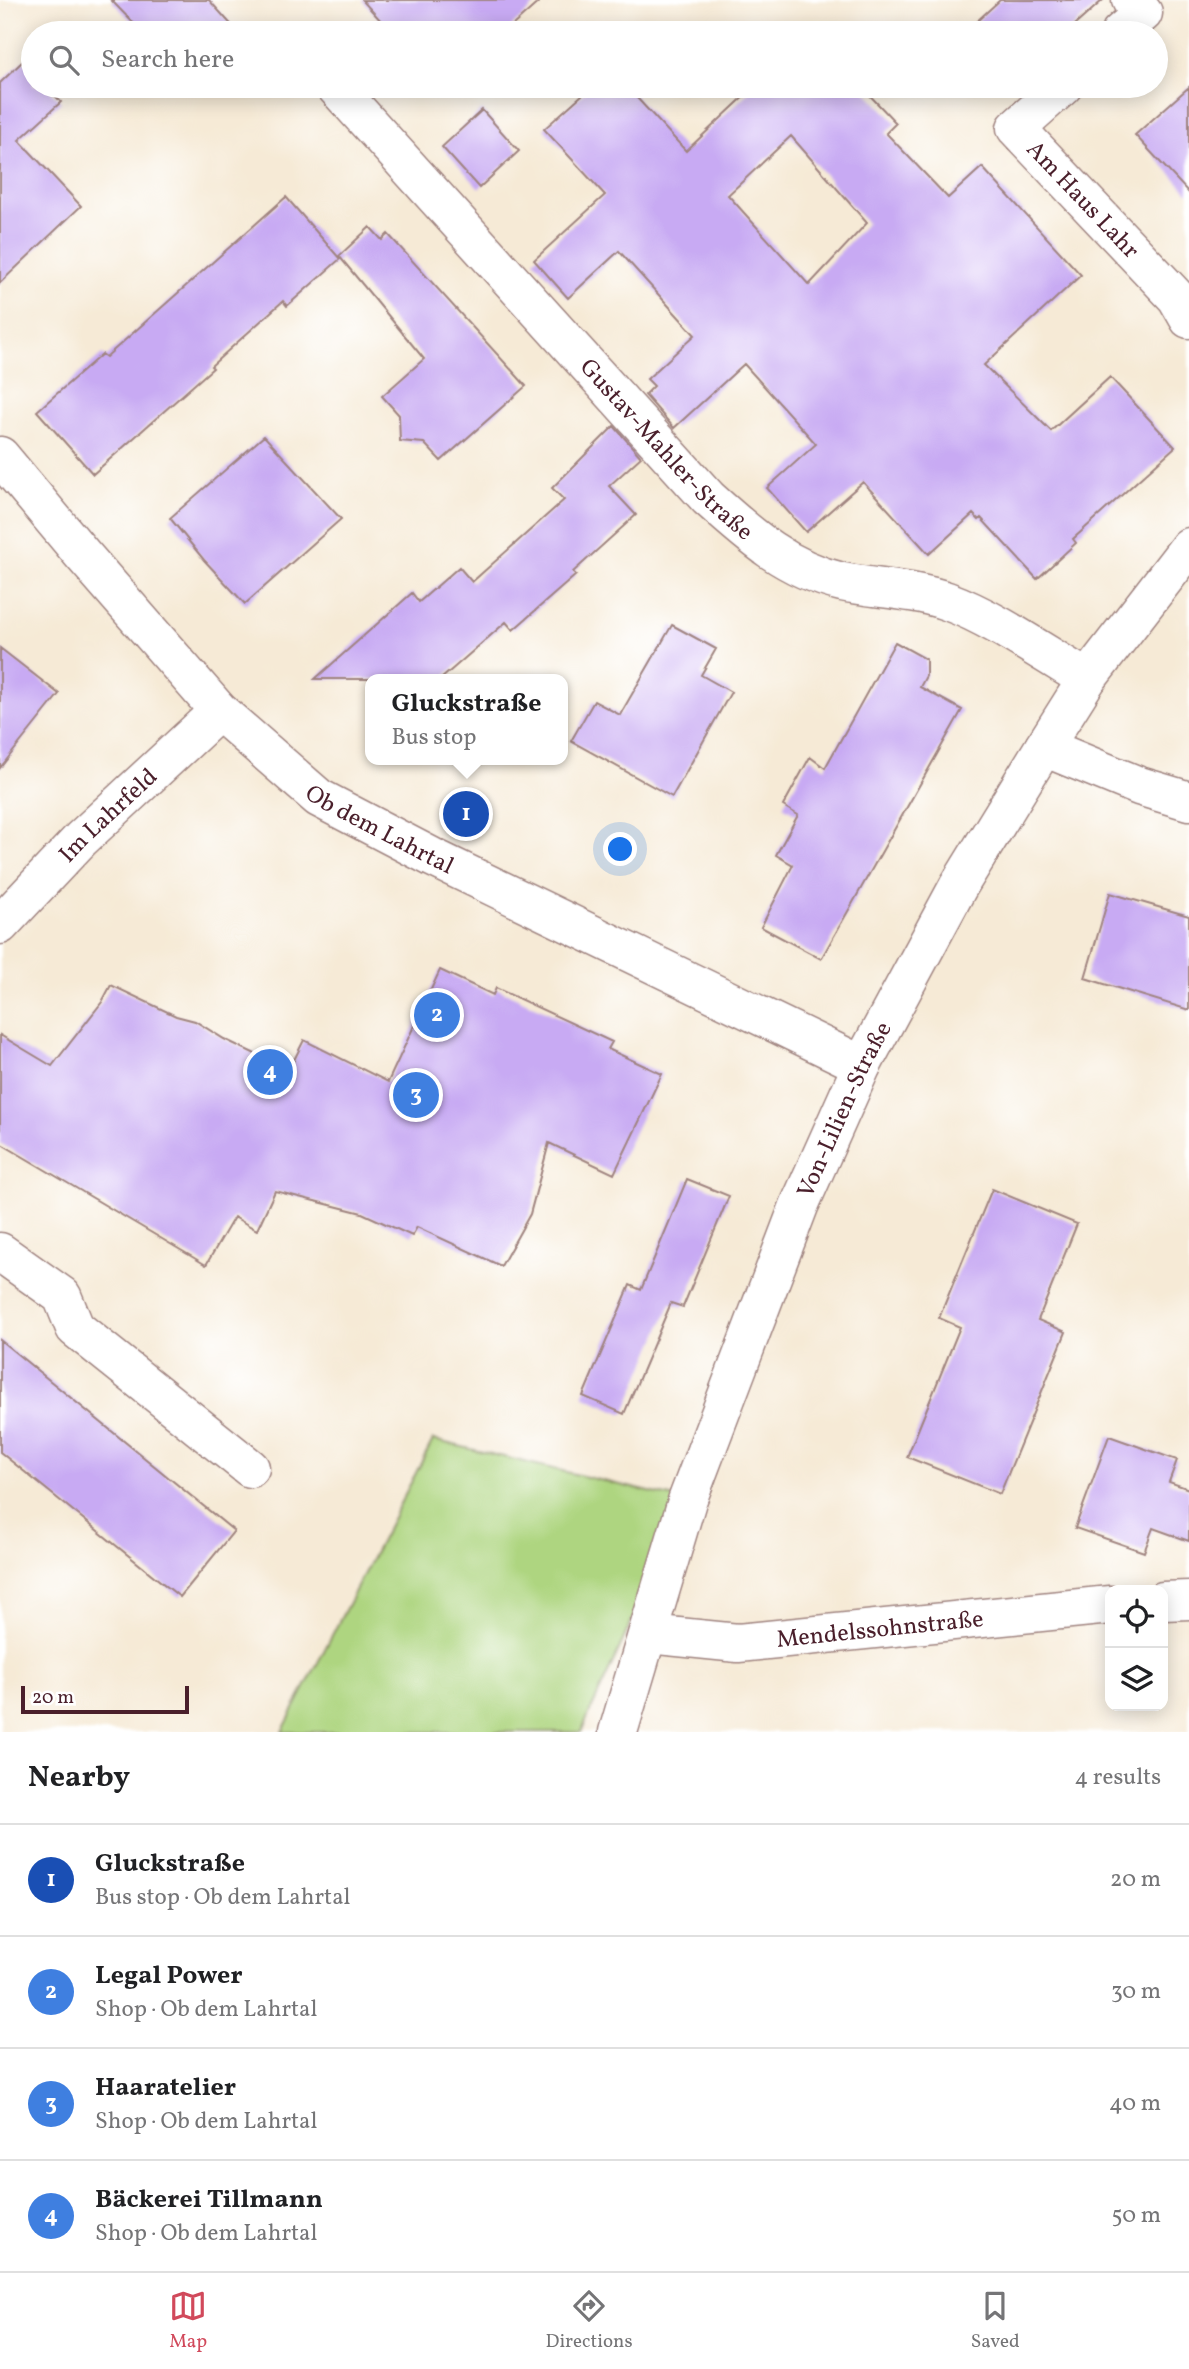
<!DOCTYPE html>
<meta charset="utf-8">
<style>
:root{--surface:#fff;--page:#f6f6f6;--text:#202124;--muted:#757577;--line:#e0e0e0;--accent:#d1495b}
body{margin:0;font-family:Vollkorn,serif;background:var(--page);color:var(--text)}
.controls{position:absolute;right:21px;bottom:21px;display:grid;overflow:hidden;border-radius:14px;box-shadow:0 4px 18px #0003}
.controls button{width:63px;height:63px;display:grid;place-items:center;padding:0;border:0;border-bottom:2px solid var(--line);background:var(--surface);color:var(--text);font:35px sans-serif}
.scale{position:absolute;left:21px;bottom:18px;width:168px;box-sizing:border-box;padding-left:7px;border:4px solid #4a1f2b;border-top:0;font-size:19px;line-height:24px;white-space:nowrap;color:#4a1f2b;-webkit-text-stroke:5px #fff;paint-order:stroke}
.you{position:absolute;left:621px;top:850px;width:24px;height:24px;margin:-18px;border:5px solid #fff;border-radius:50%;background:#1a73e8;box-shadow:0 0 0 10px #1a73e833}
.badge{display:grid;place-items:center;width:46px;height:46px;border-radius:50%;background:var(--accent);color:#fff;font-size:23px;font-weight:700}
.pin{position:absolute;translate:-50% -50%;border:4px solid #fff;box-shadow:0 2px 7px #0006}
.popup{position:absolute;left:365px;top:674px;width:203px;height:91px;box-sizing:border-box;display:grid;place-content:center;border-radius:14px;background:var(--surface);filter:drop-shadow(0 2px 5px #0005);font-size:23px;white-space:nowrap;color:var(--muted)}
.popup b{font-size:26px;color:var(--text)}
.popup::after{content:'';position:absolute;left:50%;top:100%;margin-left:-14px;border:14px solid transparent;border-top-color:var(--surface)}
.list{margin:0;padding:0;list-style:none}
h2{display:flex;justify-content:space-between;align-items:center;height:91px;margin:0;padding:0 28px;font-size:30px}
h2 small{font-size:23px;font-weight:400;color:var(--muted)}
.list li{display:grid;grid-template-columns:46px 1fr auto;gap:21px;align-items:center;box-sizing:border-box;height:112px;padding:0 28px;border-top:2px solid var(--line)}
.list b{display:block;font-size:26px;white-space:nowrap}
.list p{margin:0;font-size:23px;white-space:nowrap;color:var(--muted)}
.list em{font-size:23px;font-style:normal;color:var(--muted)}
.icon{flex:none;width:38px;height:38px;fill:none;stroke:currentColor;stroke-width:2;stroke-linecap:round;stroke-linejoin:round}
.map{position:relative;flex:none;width:1189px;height:1732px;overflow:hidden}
.search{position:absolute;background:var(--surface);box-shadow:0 4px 18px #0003;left:21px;right:21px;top:21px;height:77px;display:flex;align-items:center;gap:18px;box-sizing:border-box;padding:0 24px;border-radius:38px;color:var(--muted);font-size:26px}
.sheet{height:539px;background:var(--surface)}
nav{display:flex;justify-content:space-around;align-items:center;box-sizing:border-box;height:98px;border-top:2px solid var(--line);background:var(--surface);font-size:19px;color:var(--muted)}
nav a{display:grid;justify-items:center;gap:4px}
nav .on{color:var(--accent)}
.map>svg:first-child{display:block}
.green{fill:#aed580;stroke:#7c7a56;stroke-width:2}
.building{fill:#c8aaf3;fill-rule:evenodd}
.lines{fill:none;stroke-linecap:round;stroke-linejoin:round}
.minor-casing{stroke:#a08480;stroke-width:41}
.minor{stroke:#fff;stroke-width:38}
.labels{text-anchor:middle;stroke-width:6;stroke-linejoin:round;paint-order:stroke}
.street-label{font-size:24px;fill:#4a1f2b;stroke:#fff}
</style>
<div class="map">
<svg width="1189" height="1732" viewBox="0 0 1189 1732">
<rect width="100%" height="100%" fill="#fff"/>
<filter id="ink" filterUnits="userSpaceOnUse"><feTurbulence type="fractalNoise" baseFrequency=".0143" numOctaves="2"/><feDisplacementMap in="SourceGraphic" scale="14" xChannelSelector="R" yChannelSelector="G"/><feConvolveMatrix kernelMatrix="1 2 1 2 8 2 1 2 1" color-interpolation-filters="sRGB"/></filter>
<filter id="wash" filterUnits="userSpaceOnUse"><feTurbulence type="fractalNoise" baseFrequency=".00686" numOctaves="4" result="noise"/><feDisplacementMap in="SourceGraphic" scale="28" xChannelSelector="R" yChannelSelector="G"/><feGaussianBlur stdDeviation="1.57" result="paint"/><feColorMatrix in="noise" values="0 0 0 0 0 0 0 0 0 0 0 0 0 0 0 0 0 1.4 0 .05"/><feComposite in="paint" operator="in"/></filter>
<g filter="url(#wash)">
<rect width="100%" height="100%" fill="#f6ead6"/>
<path class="green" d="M 433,1440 L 687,1501 L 581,1732 L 282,1732 Z"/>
<g id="blocks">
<path class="building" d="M 111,0 L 209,0 L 237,31 L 235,33 L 143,33 Z
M 362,0 L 541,0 L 504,33 L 392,33 Z
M 1000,0 L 1103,0 L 1066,33 L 964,33 Z
M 23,61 L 33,72 L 33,86 L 46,86 L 61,102 L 19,140 L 81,206 L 0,283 L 0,83 Z
M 592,86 L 626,86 L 686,151 L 751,90 L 750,88 L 752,86 L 861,86 L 896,123 L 886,133 L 948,198 L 982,167 L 1081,275 L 984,365 L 1051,431 L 1110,377 L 1175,447 L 1073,539 L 1076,543 L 1037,579 L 981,518 L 979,520 L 973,514 L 929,554 L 863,482 L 806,532 L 767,488 L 816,444 L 744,364 L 674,428 L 645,395 L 654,386 L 647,379 L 695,335 L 619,251 L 568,298 L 534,260 L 605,195 L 544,129 ZM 791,136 L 867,223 L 809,285 L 728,195 Z
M 1189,87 L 1189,193 L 1135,135 Z
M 482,110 L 519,151 L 479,188 L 442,147 Z
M 286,197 L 340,259 L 287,306 L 283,301 L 211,366 L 213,368 L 93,474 L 37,411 L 102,354 L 106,357 Z
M 370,227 L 382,240 L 388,234 L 526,386 L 441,461 L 424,443 L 400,441 L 399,415 L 382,396 L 424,359 L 339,256 Z
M 614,426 L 641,457 L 609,486 L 636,515 L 573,572 L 576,575 L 513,630 L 506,622 L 441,679 L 315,679 L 412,593 L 419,602 L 459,567 L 472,582 L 564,500 L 552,488 Z
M 264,436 L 341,519 L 245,604 L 204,560 L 170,518 Z
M 672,625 L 716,649 L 701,675 L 731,692 L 672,797 L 571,741 L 594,701 L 620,715 Z
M 895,642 L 926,659 L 926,676 L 920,687 L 962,710 L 821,959 L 761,927 L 793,865 L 776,855 L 798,815 L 783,806 L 810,757 L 825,768 Z
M 0,648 L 59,694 L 0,768 Z
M 1110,893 L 1189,916 L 1189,1010 L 1085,978 Z
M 440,970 L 493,995 L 496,988 L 612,1042 L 608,1049 L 662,1074 L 614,1174 L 549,1143 L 530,1214 L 501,1266 L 417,1227 L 412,1236 L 362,1213 L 275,1191 L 257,1230 L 234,1217 L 206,1265 L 0,1143 L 0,1035 L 52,1066 L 102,1002 L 111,985 L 176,1016 L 195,1021 L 224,1039 L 289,1070 L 304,1040 L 388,1082 Z
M 687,1179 L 729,1196 L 683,1307 L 671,1303 L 624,1414 L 583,1396 L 630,1285 L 641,1290 Z
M 992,1189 L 1077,1224 L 1038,1320 L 1066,1332 L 1000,1494 L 907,1457 L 960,1327 L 939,1318 Z
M 0,1340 L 234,1531 L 180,1597 L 0,1452 Z
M 1109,1436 L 1177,1460 L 1169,1482 L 1189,1489 L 1189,1541 L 1153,1528 L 1144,1552 L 1075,1528 Z"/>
</g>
</g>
<g filter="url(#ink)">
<use href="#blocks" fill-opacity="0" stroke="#a08480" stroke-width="2"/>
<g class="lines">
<g class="minor-casing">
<g id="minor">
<path d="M 1120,33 L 1143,13 L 1131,0"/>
<path id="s1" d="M 335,86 L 708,498 C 749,535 786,569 842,582 C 877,589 913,589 947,601 C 994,618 1044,654 1087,679"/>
<path id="s2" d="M 1063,86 L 1016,128 L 1177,298 L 1189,319"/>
<path id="s3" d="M 0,456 L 82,554 L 219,711 L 319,798 L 432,857 L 862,1065"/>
<path d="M 1044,747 L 1139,786 L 1189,801"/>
<path id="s4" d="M 0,925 L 81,839 L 219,711"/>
<path d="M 0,1252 L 62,1296 L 75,1328 L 250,1468"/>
<path d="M 1163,1601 L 1189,1600"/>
<path id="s5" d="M 648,1634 L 738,1643 L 1110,1605"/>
<path id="s6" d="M 618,1732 L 687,1501 L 799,1206 L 862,1065 L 958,887 L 1044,747 L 1087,679 L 1189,547"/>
</g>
</g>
<use href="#minor" class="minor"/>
</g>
</g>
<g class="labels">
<g class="street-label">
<text dy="8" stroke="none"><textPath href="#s2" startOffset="161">Am Haus Lahr</textPath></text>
<text dy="8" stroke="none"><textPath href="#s1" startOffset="492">Gustav-Mahler-Straße</textPath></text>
<text dy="8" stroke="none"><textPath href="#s4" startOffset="154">Im Lahrfeld</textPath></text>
<text dy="8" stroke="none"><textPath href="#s3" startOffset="537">Ob dem Lahrtal</textPath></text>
<text dy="8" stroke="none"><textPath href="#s6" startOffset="663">Von-Lilien-Straße</textPath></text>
<text dy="8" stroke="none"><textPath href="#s5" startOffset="233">Mendelssohnstraße</textPath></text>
</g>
</g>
</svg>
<div class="controls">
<button><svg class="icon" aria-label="locate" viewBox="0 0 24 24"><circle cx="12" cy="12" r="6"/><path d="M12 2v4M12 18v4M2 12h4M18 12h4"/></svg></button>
<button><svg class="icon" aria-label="layers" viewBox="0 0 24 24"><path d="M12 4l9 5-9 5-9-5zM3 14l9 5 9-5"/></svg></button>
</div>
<div class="scale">20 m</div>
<div class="you"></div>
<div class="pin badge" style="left:466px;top:814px;background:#1a4fb4">1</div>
<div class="popup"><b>Gluckstraße</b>Bus stop</div>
<div class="pin badge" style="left:437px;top:1015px;background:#3f7fe0">2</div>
<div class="pin badge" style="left:416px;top:1095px;background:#3f7fe0">3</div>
<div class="pin badge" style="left:270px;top:1072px;background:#3f7fe0">4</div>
<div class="search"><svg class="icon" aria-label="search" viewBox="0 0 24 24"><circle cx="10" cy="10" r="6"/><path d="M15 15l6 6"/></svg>Search here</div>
</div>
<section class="sheet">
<h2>Nearby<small>4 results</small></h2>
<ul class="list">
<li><span class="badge" style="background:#1a4fb4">1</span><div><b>Gluckstraße</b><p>Bus stop · Ob dem Lahrtal</p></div><em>20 m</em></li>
<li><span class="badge" style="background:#3f7fe0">2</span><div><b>Legal Power</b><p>Shop · Ob dem Lahrtal</p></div><em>30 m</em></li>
<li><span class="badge" style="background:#3f7fe0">3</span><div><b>Haaratelier</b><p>Shop · Ob dem Lahrtal</p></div><em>40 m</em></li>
<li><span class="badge" style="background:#3f7fe0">4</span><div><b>Bäckerei Tillmann</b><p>Shop · Ob dem Lahrtal</p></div><em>50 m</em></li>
</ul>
</section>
<nav>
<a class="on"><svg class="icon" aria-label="map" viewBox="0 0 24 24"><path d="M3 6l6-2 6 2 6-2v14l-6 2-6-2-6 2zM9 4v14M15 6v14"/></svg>Map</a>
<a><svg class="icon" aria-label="directions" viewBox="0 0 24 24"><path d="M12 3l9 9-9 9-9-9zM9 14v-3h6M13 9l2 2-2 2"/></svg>Directions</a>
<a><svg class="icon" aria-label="saved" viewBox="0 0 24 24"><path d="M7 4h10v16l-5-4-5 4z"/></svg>Saved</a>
</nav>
